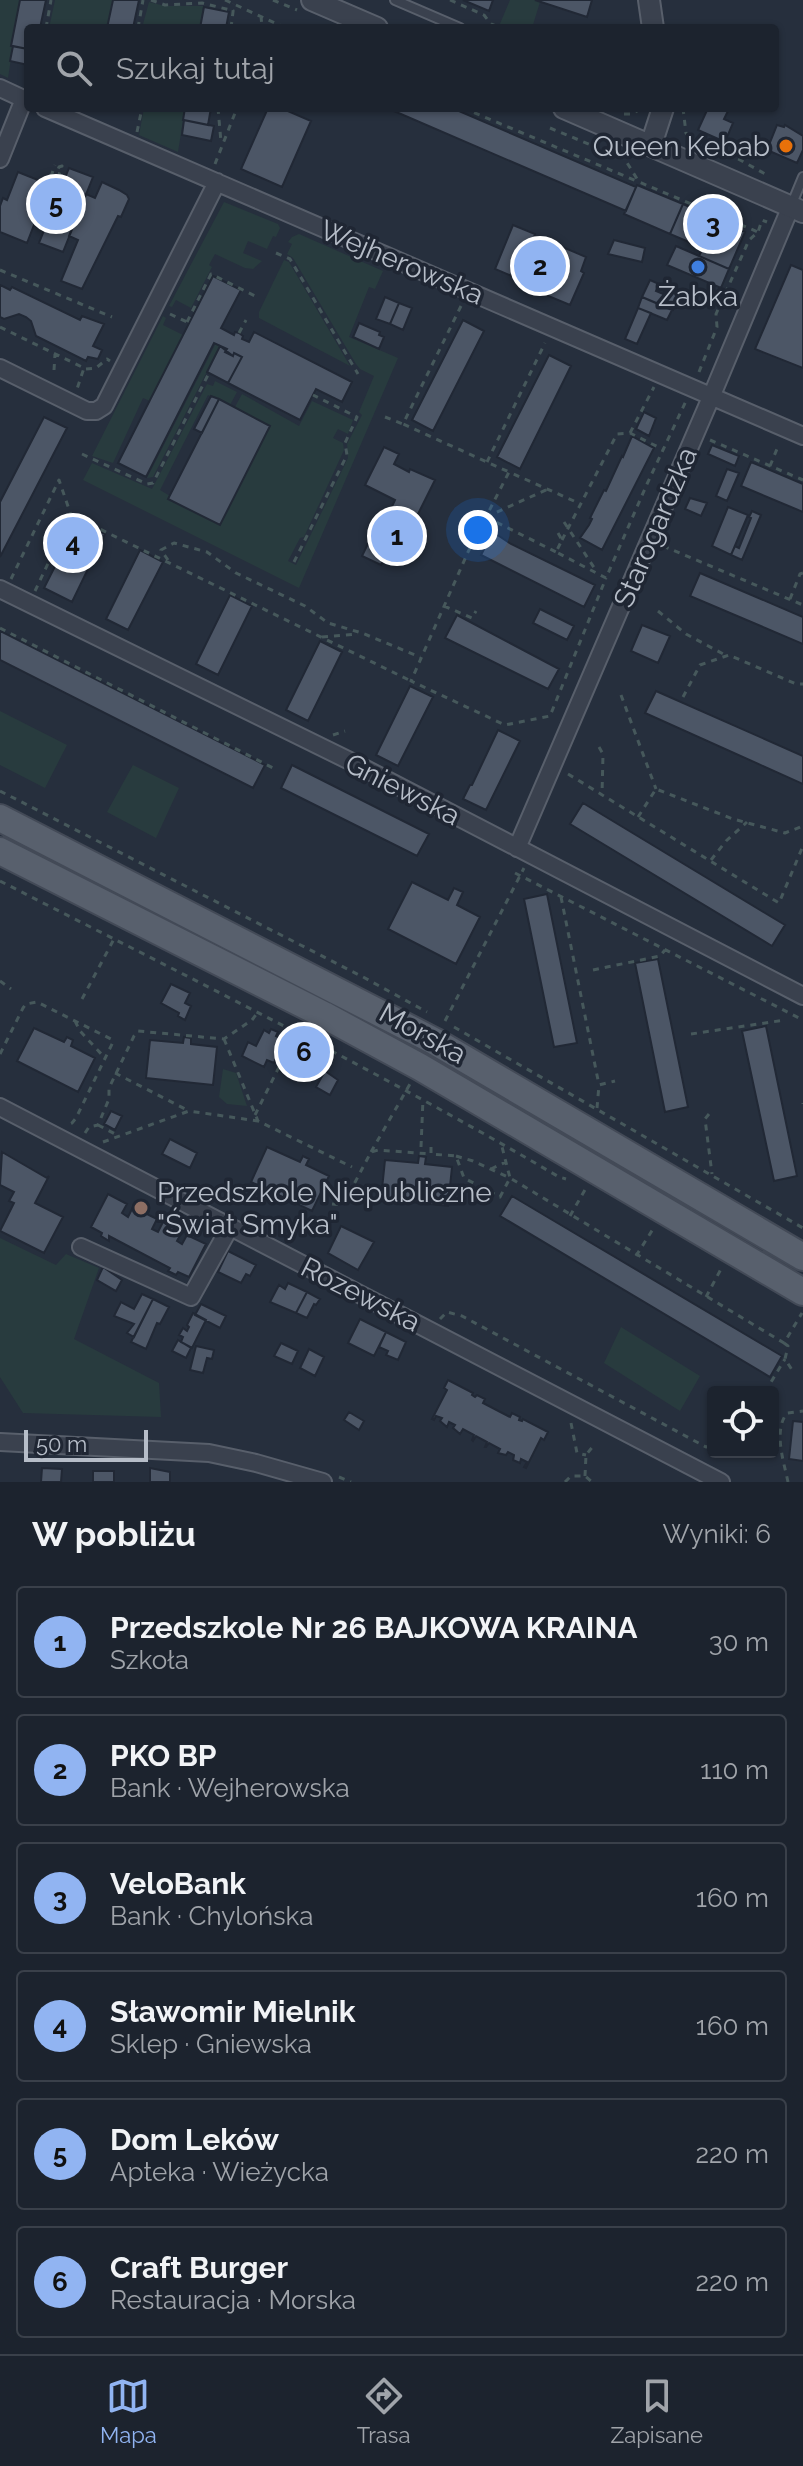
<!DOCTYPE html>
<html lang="pl">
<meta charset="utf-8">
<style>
:root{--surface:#1c232e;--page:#292f3a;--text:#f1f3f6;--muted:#a0a4aa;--line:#3a404a;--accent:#91b4f2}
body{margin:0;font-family:Raleway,sans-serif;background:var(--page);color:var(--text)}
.controls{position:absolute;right:24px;bottom:24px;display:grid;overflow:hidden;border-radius:8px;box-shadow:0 2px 6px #0004}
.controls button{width:72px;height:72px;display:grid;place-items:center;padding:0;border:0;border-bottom:2px solid var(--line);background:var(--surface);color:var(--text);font:40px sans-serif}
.scale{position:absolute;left:24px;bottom:20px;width:124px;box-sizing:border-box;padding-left:8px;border:4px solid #b6bdc8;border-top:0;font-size:22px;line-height:28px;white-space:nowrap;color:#b6bdc8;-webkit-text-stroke:6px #1f2633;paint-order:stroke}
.you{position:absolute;left:478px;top:530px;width:28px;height:28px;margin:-20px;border:6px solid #fff;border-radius:50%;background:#1a73e8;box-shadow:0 0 0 12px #1a73e833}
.badge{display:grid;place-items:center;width:52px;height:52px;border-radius:50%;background:var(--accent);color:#111;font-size:26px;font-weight:700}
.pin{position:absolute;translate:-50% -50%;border:4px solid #fff;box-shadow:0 2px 8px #0006}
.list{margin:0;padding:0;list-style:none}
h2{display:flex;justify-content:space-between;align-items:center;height:104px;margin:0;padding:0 32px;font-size:34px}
h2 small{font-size:26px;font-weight:400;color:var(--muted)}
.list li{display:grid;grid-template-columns:52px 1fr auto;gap:24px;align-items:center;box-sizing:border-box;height:112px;margin:0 16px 16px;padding:0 16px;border:2px solid var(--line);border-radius:8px}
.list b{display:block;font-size:30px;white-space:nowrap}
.list p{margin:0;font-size:26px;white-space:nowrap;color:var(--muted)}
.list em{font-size:26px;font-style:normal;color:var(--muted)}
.icon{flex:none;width:44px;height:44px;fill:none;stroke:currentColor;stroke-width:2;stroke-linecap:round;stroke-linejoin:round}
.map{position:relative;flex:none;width:803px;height:1482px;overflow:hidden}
.search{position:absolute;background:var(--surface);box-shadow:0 2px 6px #0004;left:24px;right:24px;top:24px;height:88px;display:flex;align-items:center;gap:20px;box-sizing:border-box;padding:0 28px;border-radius:8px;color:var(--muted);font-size:30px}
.sheet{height:872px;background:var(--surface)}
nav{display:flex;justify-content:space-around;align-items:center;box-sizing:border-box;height:112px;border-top:2px solid var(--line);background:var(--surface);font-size:22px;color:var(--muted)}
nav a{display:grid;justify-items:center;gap:4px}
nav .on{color:var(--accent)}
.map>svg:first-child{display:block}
.green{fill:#283b3e}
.building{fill:#4c5666;stroke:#212835;stroke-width:2}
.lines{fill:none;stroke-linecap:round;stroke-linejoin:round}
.service-casing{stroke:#585f6b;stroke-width:12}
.minor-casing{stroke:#585f6b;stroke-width:20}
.tertiary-casing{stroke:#585f6b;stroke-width:24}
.primary-casing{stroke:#434a57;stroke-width:30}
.path{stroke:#46585b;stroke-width:3;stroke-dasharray:6 6;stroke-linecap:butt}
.service{stroke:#3a414e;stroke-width:8}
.minor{stroke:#3a414e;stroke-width:16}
.tertiary{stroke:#3a414e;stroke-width:20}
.primary{stroke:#58606d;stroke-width:26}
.food-dot{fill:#e8710a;stroke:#1f2633;stroke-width:3}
.shop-dot{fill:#3f7fe0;stroke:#1f2633;stroke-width:3}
.education-dot{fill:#8d6e63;stroke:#1f2633;stroke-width:3}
.labels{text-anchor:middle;stroke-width:7;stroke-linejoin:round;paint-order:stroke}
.poi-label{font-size:28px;fill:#b6bdc8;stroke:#1f2633;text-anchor:end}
.street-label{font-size:28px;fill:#b6bdc8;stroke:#1f2633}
</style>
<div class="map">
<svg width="803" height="1482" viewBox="0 0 803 1482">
<rect width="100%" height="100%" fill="#262f3d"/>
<path class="green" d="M 0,0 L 20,0 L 8,78 L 0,74 Z
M 55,0 L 113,0 L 107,28 L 49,28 Z
M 510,0 L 535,0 L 540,2 L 532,28 L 505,28 L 499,26 Z
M 149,2 L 165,6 L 203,6 L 200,28 L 142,28 Z
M 144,108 L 185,108 L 178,152 L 139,135 Z
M 224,202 L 278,224 L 280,228 L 276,237 L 273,236 L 267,249 L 248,241 L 243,253 L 262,261 L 253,269 L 245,268 L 215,254 L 209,265 L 212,267 L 191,308 L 176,300 L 172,307 L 169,306 Z
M 299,234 L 383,271 L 375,289 L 369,287 L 349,337 L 398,358 L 299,588 L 83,480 L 92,463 L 152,489 L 207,384 L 213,386 L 215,381 L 237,392 L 230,405 L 208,395 L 160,490 L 170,496 L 169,500 L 220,525 L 270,426 L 235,407 L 242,394 L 299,426 L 312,401 L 353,420 L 348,434 L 338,429 L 333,438 L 343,443 L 344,450 L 304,537 L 300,538 L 288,561 L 296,565 L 348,458 L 347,444 L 362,415 L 359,412 L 374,376 L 360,369 L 356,364 L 293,258 L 287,254 L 292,244 L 288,242 L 292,237 Z
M 284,260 L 289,262 L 350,366 L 259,318 L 259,312 Z
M 163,316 L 166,318 L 163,325 L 183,335 L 150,401 L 143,398 L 113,463 L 92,456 Z
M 216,343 L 220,346 L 153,477 L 147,478 Z
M 0,711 L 67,745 L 45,788 L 0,765 Z
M 133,765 L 179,788 L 156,838 L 107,812 Z
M 223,1069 L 236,1073 L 247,1106 L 227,1104 L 219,1097 Z
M 0,1238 L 56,1265 L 66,1254 L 99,1268 L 74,1339 L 159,1383 L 161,1417 L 23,1413 L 0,1377 Z
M 621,1327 L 700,1376 L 680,1411 L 604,1363 Z"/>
<path class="building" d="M 20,0 L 46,0 L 40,28 L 28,28 L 28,49 L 11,46 Z
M 113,0 L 139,0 L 133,28 L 107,28 Z
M 463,0 L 493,0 L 489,11 Z
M 535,0 L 592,0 L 587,17 Z
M 204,7 L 229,12 L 226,28 L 200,28 Z
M 13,46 L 28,49 L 28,65 L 10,61 Z
M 185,108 L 211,108 L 208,125 L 183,120 Z
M 268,108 L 281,108 L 311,121 L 282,187 L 241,169 Z
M 387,108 L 452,108 L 636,187 L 626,211 Z
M 708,108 L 722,108 L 728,111 L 724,119 L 733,123 L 725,142 L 698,130 Z
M 184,120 L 214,126 L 211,141 L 182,135 Z
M 777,125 L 784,127 L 785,125 L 803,136 L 803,150 L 797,163 L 767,150 Z
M 69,168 L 93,177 L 63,252 L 39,243 Z
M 18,172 L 43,182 L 40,190 L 47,193 L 45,199 L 55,203 L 44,229 L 34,225 L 27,243 L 0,232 L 0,206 L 3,198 L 7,200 Z
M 102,182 L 119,190 L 127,195 L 129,199 L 121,217 L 118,216 L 82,289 L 61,281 L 78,240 L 69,236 L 86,194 L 95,198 Z
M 637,185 L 683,204 L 670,234 L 624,214 Z
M 683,204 L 745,232 L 729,269 L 699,256 L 703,248 L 670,234 Z
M 513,225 L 535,234 L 532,242 L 536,243 L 532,253 L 554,263 L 558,253 L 563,255 L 565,248 L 586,257 L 581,271 L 584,273 L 570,305 L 541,293 L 543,289 L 495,269 Z
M 614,240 L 645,248 L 642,262 L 608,254 Z
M 676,246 L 729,269 L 721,288 L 667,265 Z
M 791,265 L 803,270 L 803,368 L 755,349 Z
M 213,276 L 241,290 L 221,328 L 234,335 L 235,332 L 239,333 L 243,336 L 242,339 L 249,342 L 254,332 L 352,382 L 342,402 L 316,389 L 300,420 L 228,383 L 242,357 L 234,353 L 233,356 L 225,352 L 227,349 L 214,343 L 146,477 L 118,463 Z
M 650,280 L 659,284 L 656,291 L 663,294 L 666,287 L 680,293 L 673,310 L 642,297 Z
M 0,285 L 10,290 L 12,287 L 80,320 L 82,316 L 104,324 L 93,346 L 102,350 L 98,359 L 88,357 L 86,361 L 36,336 L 31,321 L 26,317 L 19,314 L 4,319 L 0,317 Z
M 385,297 L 399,303 L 390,324 L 376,319 Z
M 642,297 L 672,310 L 667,320 L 638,308 Z
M 399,303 L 412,308 L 403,330 L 390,324 Z
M 638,308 L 651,313 L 637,344 L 625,339 Z
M 463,320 L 484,331 L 433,431 L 412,420 Z
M 359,323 L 380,332 L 379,335 L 384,337 L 379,349 L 353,337 Z
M 220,346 L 233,356 L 234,353 L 242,357 L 228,383 L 207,372 Z
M 549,355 L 571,366 L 520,469 L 497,457 Z
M 211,396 L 219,399 L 202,433 L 194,429 Z
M 219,399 L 270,426 L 220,525 L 168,499 Z
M 644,412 L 656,418 L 649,436 L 636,429 Z
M 44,417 L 67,428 L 0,557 L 0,502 Z
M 632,436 L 654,448 L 602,550 L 580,538 L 589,525 L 592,519 L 590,518 L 604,490 L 606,491 L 622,456 L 623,457 Z
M 712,445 L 739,456 L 735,466 L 708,454 Z
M 384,447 L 399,454 L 394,464 L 409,472 L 410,469 L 435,480 L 399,552 L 390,547 L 381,565 L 362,556 L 376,527 L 381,530 L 395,500 L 365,485 Z
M 751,462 L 803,484 L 803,512 L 741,486 Z
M 727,469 L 739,473 L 727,501 L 716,496 Z
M 690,498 L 707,503 L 701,516 L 685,509 Z
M 728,507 L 748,515 L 731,555 L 712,546 Z
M 752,511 L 761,515 L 742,560 L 731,555 L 735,546 L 739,548 L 751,518 L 749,517 Z
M 78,521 L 105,534 L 72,602 L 44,588 Z
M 493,532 L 511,544 L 595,585 L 584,607 L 481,555 Z
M 140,550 L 163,562 L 128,630 L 106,619 Z
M 700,573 L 803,617 L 803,644 L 690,596 Z
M 230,595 L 252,606 L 218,675 L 196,664 Z
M 540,609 L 574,626 L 567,640 L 533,623 Z
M 457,615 L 559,669 L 548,689 L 445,638 Z
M 642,625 L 670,636 L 658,663 L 631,651 Z
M 0,631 L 265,765 L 253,788 L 0,660 Z
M 320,641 L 342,652 L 308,721 L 286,710 Z
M 410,686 L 433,697 L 398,766 L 376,755 Z
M 656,691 L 803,756 L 803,784 L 645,713 Z
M 498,730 L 520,741 L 486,810 L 463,799 L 470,785 L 472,785 Z
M 292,765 L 429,834 L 417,856 L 281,788 Z
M 583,803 L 785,925 L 772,946 L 570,824 Z
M 412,882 L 448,900 L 454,888 L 463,892 L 457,905 L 480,917 L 456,964 L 388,929 Z
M 547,894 L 577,1043 L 554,1047 L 524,899 Z
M 658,959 L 688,1107 L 665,1112 L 635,963 Z
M 171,984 L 190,993 L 185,1003 L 191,1006 L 185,1020 L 178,1016 L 179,1013 L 161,1003 Z
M 766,1026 L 797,1176 L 774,1181 L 742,1031 Z
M 34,1028 L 64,1042 L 67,1037 L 73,1040 L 71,1046 L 95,1058 L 78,1092 L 17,1061 Z
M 271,1029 L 278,1032 L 276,1036 L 285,1041 L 274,1063 L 267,1060 L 264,1067 L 242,1056 L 248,1042 L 256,1046 L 264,1030 L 269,1033 Z
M 184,1037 L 191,1038 L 191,1044 L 217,1047 L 213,1085 L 146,1078 L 150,1040 L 183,1043 Z
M 325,1071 L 338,1080 L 330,1095 L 316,1087 Z
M 111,1111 L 122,1116 L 115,1130 L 104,1124 Z
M 170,1139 L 197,1153 L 190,1168 L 162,1154 Z
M 267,1147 L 300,1162 L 303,1156 L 309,1159 L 306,1165 L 329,1176 L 312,1211 L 251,1182 Z
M 2,1152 L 47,1178 L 49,1176 L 35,1203 L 63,1217 L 44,1253 L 0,1231 L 14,1203 L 9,1201 L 14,1192 L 0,1185 Z
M 419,1156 L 426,1157 L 425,1164 L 452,1167 L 448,1206 L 381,1199 L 385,1160 L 418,1163 Z
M 108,1194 L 127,1204 L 122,1213 L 128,1217 L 133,1207 L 157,1219 L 152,1229 L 158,1232 L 163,1222 L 182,1232 L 177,1241 L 182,1244 L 187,1235 L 206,1244 L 189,1277 L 178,1272 L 176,1275 L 168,1271 L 170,1268 L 109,1236 L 109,1241 L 101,1236 L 102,1233 L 91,1227 Z
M 512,1196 L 782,1356 L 770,1377 L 500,1216 Z
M 341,1226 L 374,1242 L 358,1270 L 328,1253 Z
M 228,1251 L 256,1265 L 250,1276 L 246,1274 L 241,1283 L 218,1272 Z
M 103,1267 L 122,1280 L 116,1291 L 97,1280 Z
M 288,1283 L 307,1292 L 296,1313 L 270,1302 L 279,1285 L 285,1289 Z
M 307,1292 L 320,1299 L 316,1305 L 314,1304 L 307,1318 L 296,1313 Z
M 142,1294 L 153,1299 L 134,1337 L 127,1333 L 134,1324 L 114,1316 L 121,1302 L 134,1309 Z
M 153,1299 L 169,1307 L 160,1324 L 157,1323 L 146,1349 L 131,1342 Z
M 201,1304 L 226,1316 L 220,1328 L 195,1315 Z
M 193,1313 L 206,1320 L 192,1348 L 181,1342 L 183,1337 L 179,1335 L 183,1328 L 187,1331 L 189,1327 L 187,1325 Z
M 360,1319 L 386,1332 L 374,1356 L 348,1343 Z
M 386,1332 L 406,1342 L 398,1360 L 386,1355 L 388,1351 L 379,1347 Z
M 178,1340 L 191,1348 L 186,1358 L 172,1351 Z
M 281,1343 L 298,1351 L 292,1364 L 274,1356 Z
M 196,1346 L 214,1350 L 212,1359 L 207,1358 L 203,1373 L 190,1370 Z
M 309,1349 L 324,1357 L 315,1376 L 300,1368 Z
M 448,1380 L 473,1393 L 472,1395 L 475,1397 L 477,1395 L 485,1399 L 483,1403 L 510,1417 L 512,1413 L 520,1417 L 519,1420 L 522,1421 L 523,1419 L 548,1432 L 544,1440 L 541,1438 L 526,1468 L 524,1467 L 527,1462 L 521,1459 L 520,1463 L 513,1460 L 513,1461 L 514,1455 L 508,1452 L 506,1455 L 498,1453 L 500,1449 L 489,1443 L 486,1447 L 485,1447 L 487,1442 L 476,1436 L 473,1441 L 472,1440 L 474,1435 L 463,1429 L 460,1434 L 453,1428 L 455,1425 L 449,1422 L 447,1427 L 440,1421 L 442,1418 L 436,1416 L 434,1420 L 432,1419 L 447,1390 L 444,1388 Z
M 349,1412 L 364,1421 L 359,1430 L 344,1420 Z
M 793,1421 L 803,1422 L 803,1461 L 789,1459 Z
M 42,1468 L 62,1469 L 61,1482 L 41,1482 Z
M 150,1468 L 170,1472 L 170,1482 L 150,1482 Z
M 93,1471 L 114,1471 L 114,1482 L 93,1482 Z"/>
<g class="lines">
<g class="service-casing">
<path id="service" d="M 395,0 L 460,28
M 791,206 L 803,177"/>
</g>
<g class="minor-casing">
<path id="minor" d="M 0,88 L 28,101
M 45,108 L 803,436
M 0,159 L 24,99
M 0,368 L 87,411 L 96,411 L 104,406 L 217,182
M 0,589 L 360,766 L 803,996
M 517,848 L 712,395 L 791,206
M 0,1107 L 721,1482
M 81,1247 L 191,1297 L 230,1227
M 0,1442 L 209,1453 L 256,1463 L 323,1482"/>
</g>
<g class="tertiary-casing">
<path id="tertiary" d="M 312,0 L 377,28
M 649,0 L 653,28
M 564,108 L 803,212
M 651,145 L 663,108"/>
</g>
<g class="primary-casing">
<path id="primary" d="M 0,818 L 434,1041 L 803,1257
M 0,851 L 324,1015 L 420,1067 L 803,1292"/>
</g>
<path class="path" d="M 151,0 L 165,5 L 202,3 L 234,11
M 225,0 L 286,28
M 273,0 L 297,10
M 450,0 L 484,15 L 491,24 L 502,28
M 261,16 L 262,28
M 46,28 L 51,0
M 138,28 L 143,0
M 231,28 L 234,4
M 218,108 L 221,142
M 226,108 L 236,110
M 463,108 L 639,182
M 683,108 L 686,133 L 689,137 L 733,156 L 767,175
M 624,114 L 632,114 L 642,108
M 550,128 L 591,145 L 596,141
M 137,132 L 142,108
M 621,153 L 639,182 L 758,232
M 215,164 L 237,108
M 47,188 L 55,165
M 46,193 L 47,190 L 53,192 L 62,166 L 59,167 L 54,179 L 51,177
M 276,253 L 290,259 L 358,374
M 0,270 L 112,317
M 461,306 L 403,424 L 509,472
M 170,314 L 189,323
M 187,322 L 211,274 L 255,296
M 0,327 L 84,368 L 77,389
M 239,333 L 246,320
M 86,369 L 96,368 L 107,359 L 110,361
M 54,370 L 55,354
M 699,372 L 717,327 L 716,314 L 749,240 L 758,232 L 762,220 L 767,222
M 385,417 L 403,424
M 630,433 L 654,387
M 710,440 L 803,480
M 82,454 L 147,484 L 153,483 L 209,373
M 487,462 L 545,343
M 770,466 L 779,444
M 574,501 L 509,472 L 468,552 L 411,681 L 505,725 L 550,716 L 606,578
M 486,517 L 556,552
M 486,517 L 548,489
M 564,522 L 597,572
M 558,533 L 562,540 L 556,552 L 606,578 L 647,484 L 686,401
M 562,540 L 617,434 L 630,433 L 662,449
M 663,546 L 803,605
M 168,560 L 161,550 L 174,543 L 207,552 L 236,573 L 305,606 L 328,623 L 362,633 L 420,657
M 294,562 L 347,455 L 345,443 L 357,417 L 313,395
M 11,579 L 59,480 L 71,515 L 411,681
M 35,591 L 71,515
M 790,599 L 800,574 L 803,573
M 444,606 L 472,618 L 476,611
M 658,611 L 686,634 L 727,656
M 0,628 L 277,770
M 322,637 L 358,634
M 621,695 L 656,789
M 683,697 L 700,665 L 729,655 L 796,684 L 803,684
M 333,735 L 345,731
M 599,747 L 603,754 L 602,795
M 568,774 L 779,903 L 803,846
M 0,791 L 363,977 L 427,1012
M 638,817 L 656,789 L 733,819 L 785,833 L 803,826
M 711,860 L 726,841 L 747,822
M 515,873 L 803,1020
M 0,881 C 188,977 377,1070 559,1177 L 566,1179
M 561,897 L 599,1085
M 593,970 L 660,956 L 665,950
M 0,981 L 11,989
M 82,999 L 114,939
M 75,1021 L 80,1031 L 105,1058
M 445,1021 L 524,868
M 454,1027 L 803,1228
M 691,1034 L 785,1020
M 224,1039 L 258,1121 L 352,1167
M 0,1054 L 23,1008 L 26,1004 L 37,1002 L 111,1039 L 113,1042 L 76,1118 L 72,1123 L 67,1125
M 115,1073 L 189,1111
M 803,1104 L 803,1103
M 597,1108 L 599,1085 L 615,1081
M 709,1114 L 705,1119 L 712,1174
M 255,1115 L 297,1031
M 98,1125 L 119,1136
M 85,1133 L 89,1127 L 98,1125 L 109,1099 L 109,1088 L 134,1036 L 138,1031 L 224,1039 L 252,1020 L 258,1012
M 103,1142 L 189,1111 L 258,1121
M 421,1147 L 423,1099
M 431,1147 L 431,1154 L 456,1156 L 464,1178 L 500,1197 L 510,1178 L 784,1343 L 802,1313
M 371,1152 L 410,1084
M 456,1156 L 473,1161 L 510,1178 L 501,1143
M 491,1169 L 506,1162
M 332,1204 L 343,1205 L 371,1152 L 378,1150 L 431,1154
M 570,1216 L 586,1188
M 636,1256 L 653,1229
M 706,1297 L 721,1269
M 440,1319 L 447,1312 L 462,1316 L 706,1447 L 713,1445
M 784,1343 L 788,1346 L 785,1359 L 794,1373
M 765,1392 L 785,1359
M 571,1423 L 577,1453 L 586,1455
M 766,1452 L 774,1457
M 585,1476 L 586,1455 L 594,1445
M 339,1477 L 351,1482
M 565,1482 L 571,1476 L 585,1476 L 592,1482
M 788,1482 C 784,1462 773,1431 787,1413 L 803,1411"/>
<use href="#service" class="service"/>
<use href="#minor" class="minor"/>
<use href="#tertiary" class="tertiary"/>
<use href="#primary" class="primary"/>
</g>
<circle class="food-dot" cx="786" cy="146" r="8"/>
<circle class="shop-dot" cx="698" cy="267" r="8"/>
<circle class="education-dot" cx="141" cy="1208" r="8"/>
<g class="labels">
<g class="poi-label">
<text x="770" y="156">Queen Kebab</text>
<text x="698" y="306" text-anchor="middle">Żabka</text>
<text x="157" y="1202" text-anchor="start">Przedszkole Niepubliczne<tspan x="157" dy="32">"Świat Smyka"</tspan></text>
</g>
<g class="street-label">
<text transform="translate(402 262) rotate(23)" y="10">Wejherowska</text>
<text transform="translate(655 527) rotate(-67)" y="10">Starogardzka</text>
<text transform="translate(403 789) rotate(27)" y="10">Gniewska</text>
<text transform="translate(423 1033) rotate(29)" y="10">Morska</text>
<text transform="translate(361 1294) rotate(27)" y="10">Rozewska</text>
</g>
</g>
</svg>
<div class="controls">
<button><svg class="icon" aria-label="locate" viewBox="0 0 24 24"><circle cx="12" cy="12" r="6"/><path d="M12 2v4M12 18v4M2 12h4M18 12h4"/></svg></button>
</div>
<div class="scale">50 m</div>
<div class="you"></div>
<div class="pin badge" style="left:397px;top:536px">1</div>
<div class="pin badge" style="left:540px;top:266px">2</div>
<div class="pin badge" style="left:713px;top:224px">3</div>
<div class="pin badge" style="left:73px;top:543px">4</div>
<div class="pin badge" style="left:56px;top:204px">5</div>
<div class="pin badge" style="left:304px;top:1052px">6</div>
<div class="search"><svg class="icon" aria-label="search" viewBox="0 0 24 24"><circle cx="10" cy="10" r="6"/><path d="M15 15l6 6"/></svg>Szukaj tutaj</div>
</div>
<section class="sheet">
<h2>W pobliżu<small>Wyniki: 6</small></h2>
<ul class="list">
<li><span class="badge">1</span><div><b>Przedszkole Nr 26 BAJKOWA KRAINA</b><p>Szkoła</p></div><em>30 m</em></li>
<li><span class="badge">2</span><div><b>PKO BP</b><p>Bank · Wejherowska</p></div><em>110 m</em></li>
<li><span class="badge">3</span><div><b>VeloBank</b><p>Bank · Chylońska</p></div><em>160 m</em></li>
<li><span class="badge">4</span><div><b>Sławomir Mielnik</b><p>Sklep · Gniewska</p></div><em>160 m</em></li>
<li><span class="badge">5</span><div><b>Dom Leków</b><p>Apteka · Wieżycka</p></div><em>220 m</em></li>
<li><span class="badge">6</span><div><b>Craft Burger</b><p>Restauracja · Morska</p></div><em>220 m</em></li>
</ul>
</section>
<nav>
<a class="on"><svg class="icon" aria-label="map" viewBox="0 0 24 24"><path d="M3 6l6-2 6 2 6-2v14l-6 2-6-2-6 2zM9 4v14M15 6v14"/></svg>Mapa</a>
<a><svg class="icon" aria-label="directions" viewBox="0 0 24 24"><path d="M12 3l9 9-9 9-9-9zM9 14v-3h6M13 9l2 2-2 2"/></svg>Trasa</a>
<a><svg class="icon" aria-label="saved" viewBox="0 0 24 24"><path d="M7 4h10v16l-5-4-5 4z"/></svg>Zapisane</a>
</nav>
